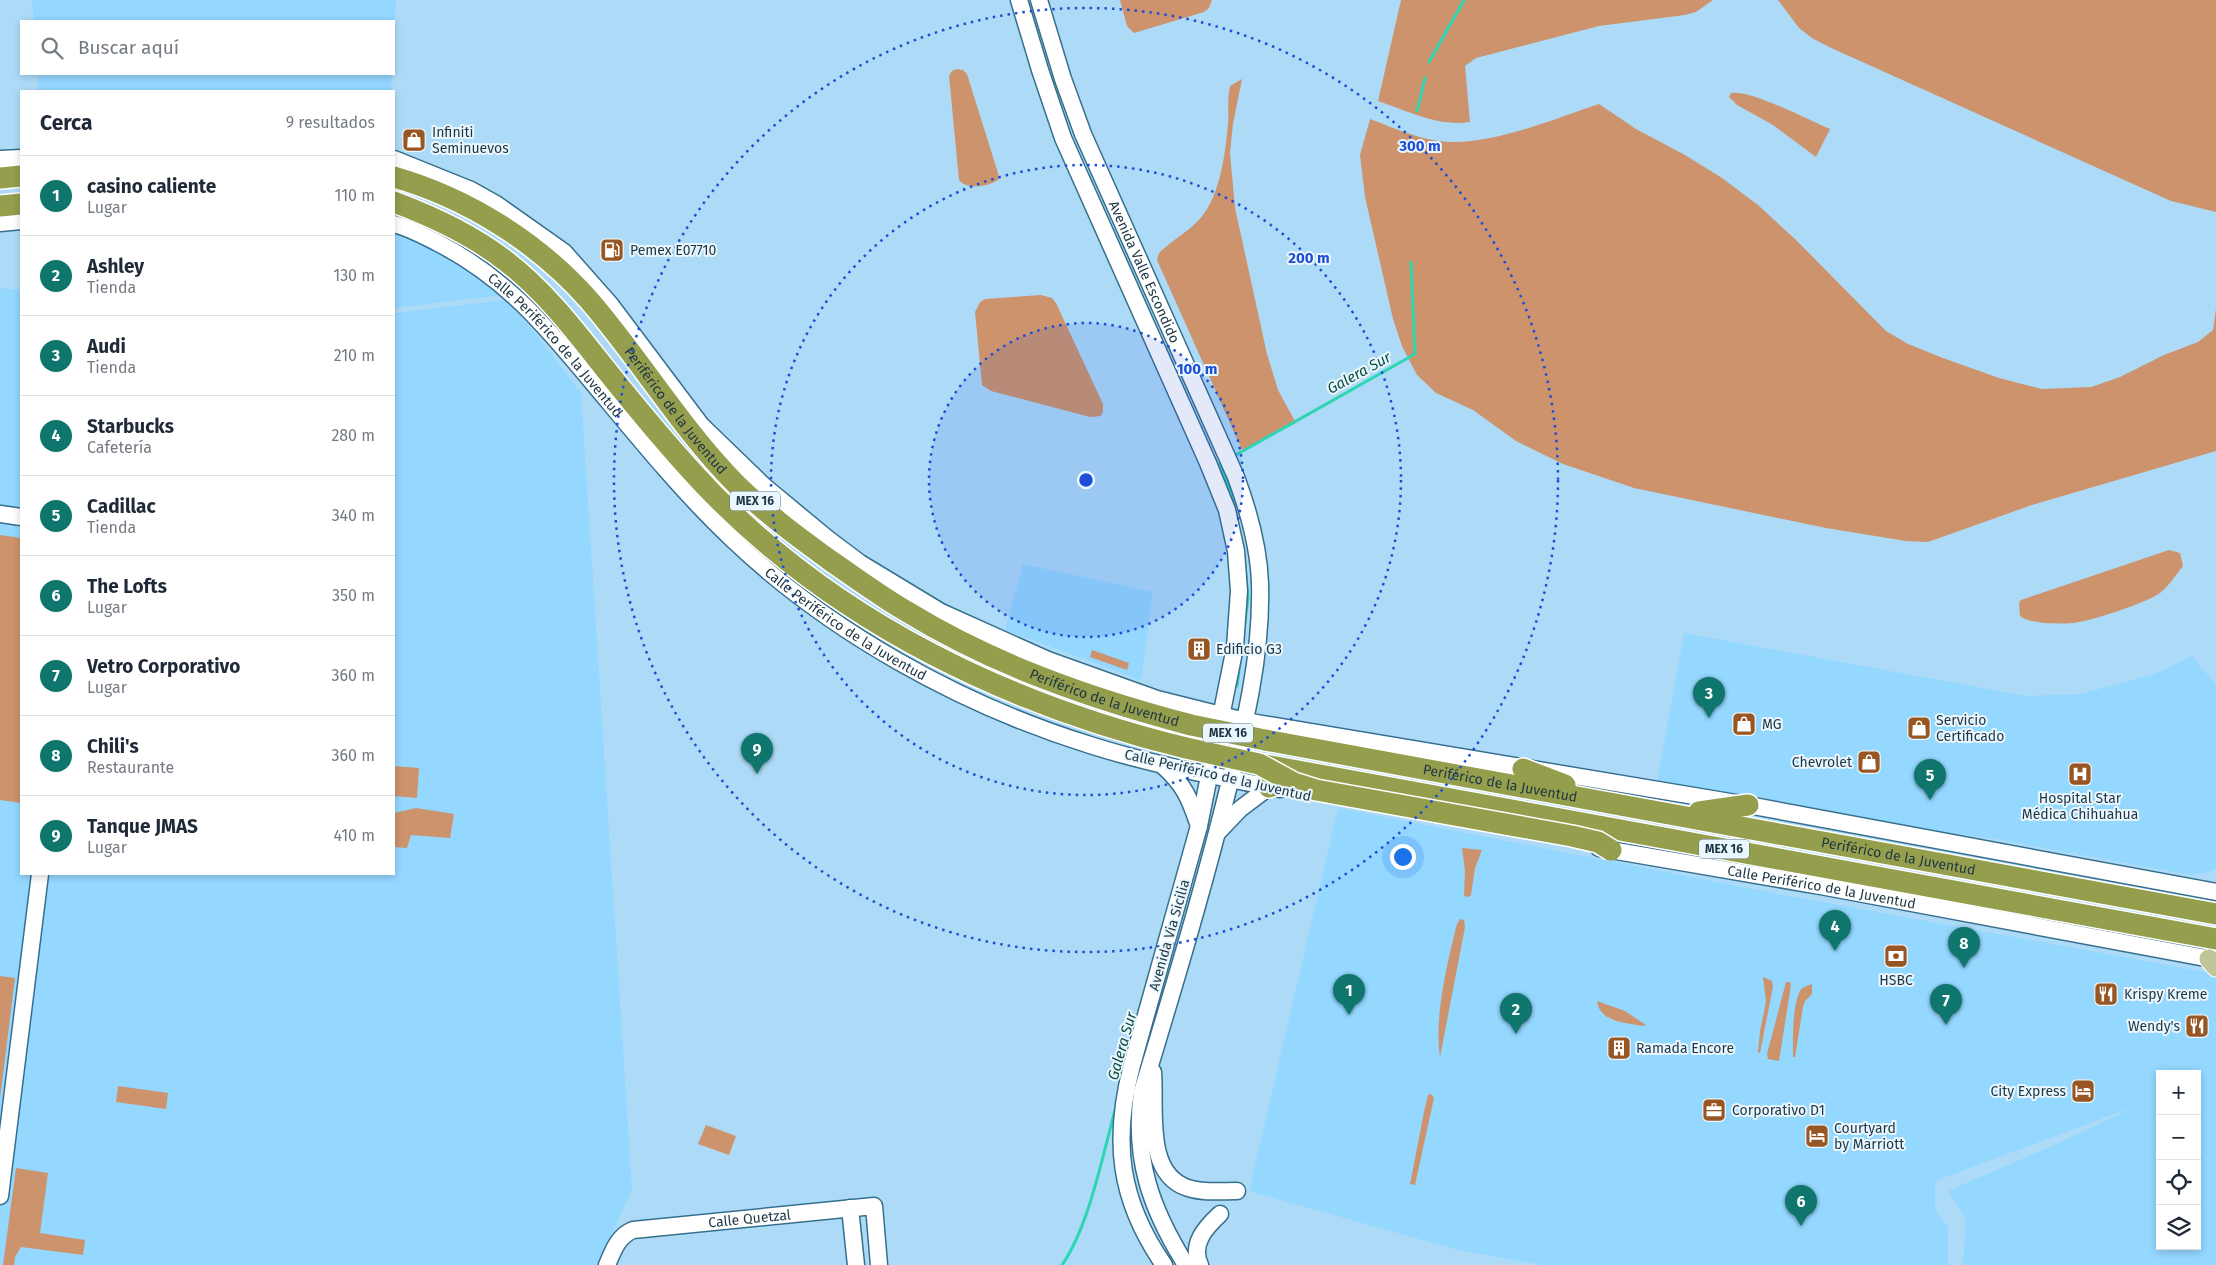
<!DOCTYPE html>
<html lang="es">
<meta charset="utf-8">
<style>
:root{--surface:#fff;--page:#f2f2f3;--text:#1f2937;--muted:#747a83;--line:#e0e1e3;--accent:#0f766e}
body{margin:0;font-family:"Fira Sans",sans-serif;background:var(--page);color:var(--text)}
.controls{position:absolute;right:15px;bottom:15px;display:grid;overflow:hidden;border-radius:0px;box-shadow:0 2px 8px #0003}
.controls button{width:45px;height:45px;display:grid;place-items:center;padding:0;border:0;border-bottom:1px solid var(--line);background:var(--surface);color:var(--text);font:25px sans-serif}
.you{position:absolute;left:1402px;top:856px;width:18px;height:18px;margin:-12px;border:4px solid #fff;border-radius:50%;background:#1a73e8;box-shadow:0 0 0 8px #1a73e833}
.badge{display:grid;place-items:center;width:32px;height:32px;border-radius:50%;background:var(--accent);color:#fff;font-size:16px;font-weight:700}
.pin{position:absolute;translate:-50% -41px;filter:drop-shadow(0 1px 2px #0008)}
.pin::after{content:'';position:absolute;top:26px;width:18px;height:15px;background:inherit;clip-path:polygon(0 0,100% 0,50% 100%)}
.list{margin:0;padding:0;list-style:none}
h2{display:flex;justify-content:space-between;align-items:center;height:65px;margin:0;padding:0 20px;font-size:21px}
h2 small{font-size:16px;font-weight:400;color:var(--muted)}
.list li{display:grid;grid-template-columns:32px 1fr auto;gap:15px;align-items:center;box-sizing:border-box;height:80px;padding:0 20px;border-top:1px solid var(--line)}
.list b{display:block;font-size:19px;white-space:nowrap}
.list p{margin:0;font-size:16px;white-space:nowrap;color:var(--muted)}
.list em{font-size:16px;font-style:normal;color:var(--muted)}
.icon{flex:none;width:28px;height:28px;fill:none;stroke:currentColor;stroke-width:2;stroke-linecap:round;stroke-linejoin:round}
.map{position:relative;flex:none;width:2216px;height:1265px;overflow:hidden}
.search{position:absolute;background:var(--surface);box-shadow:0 2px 8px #0003;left:20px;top:20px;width:375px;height:55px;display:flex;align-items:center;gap:12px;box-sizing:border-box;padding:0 18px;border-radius:0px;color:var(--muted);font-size:19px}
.panel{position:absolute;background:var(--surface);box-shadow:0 2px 8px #0003;left:20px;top:90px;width:375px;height:785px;border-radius:0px}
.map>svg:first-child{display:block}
.built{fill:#94d7ff;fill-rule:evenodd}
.green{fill:#cd936c}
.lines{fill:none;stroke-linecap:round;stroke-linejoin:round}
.stream{stroke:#2dd5b3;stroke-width:3}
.secondary-casing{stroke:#366f8e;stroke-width:19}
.primary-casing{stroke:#fff;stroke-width:21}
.highway-casing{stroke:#fff;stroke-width:24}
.secondary{stroke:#fff;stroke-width:16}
.primary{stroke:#bfc594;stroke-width:19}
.highway{stroke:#949e4d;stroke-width:21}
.highway-bridge-casing{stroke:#fff;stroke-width:24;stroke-linecap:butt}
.highway-bridge{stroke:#949e4d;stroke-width:21}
.ring{fill:none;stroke:#1d4ed8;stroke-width:2.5;stroke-dasharray:2.5 5}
.labels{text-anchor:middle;stroke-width:4;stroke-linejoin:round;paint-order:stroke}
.shield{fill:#ebf7fe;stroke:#5c707c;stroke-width:1}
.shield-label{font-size:12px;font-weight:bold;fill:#1e3644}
.poi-label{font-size:14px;fill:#1e3644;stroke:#ebf7fe;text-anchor:start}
.street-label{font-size:14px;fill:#1e3644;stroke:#ebf7fe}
.water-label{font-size:15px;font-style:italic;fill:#0d5042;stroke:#ebf7fe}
.centre{fill:#1d4ed8;stroke:#ebf7fe;stroke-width:2.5}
.ring-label{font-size:15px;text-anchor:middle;font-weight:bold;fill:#1d4ed8;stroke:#ebf7fe;stroke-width:4;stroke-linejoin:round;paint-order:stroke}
</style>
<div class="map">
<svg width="2216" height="1265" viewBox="0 0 2216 1265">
<rect width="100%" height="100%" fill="#addbf7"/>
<path class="built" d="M 32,0 L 396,0 L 394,43 L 394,21 L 34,21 Z
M 37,74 L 392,74 L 391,91 L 38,91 Z
M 394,234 L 432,247 L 465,266 L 502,295 L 394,308 Z
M 0,288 L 21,290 L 21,874 L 394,874 L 394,313 L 506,300 L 539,338 L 581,393 L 632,1189 L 598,1265 L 0,1265 Z
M 1023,564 L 1153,592 L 1141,680 L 1005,630 Z
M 1684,633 L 2026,696 L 2081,694 L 2157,673 L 2192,656 L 2216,685 L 2216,868 L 2209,872 L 2191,875 L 1990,838 L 1933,832 L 1657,782 Z
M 1338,808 L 1768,892 L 2211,973 L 2216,978 L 2216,1265 L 1963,1265 L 1966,1219 L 1948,1191 L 2052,1146 L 2141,1104 L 1935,1181 L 1935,1209 L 1948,1227 L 1948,1265 L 1542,1265 L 1458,1250 L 1249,1191 ZM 2160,1074 L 2197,1074 L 2197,1246 L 2160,1246 Z"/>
<path class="green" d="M 1120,0 L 1212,0 L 1209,8 L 1204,12 L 1134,33 L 1127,26 Z
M 1401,0 L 1713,0 L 1696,12 L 1685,15 L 1599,26 L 1476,58 L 1465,66 L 1470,122 C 1438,127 1408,111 1378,101 Z
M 1778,0 L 2216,0 L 2216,212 L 2171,201 L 1829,47 L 1812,38 L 1799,28 Z
M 957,69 L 963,70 L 967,74 L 998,173 L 999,179 C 990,187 966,190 959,180 L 949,76 L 952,71 Z
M 1242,79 L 1233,124 L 1230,153 L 1235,208 L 1267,354 L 1278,390 L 1296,423 L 1242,450 L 1157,260 L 1159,253 C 1171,241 1186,233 1198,221 C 1220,198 1225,155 1228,125 C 1229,112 1227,99 1230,86 Z
M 1731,93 C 1752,90 1808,120 1830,129 L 1816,157 L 1773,125 L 1737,105 L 1729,97 Z
M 1599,104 L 1636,129 L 1685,155 L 1722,178 L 1758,205 L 1795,239 L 1886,331 L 1908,344 L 1943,358 L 1999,378 L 2042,389 L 2091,387 L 2120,377 L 2164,355 L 2198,342 L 2213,330 L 2216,309 L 2216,451 L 2032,505 L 1928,542 L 1906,541 L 1826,528 L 1634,488 L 1563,464 L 1516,441 L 1473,410 L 1436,393 L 1417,375 L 1402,346 L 1393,319 L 1365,197 L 1360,155 L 1370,119 C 1392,127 1415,138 1439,141 C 1485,148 1554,119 1599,104 Z
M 1041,295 L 1052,298 L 1056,303 L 1103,404 L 1103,411 L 1101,416 L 1090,417 L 991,391 L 982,385 L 975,312 L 980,302 L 985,299 Z
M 0,535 L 21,538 L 21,803 L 0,800 Z
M 2169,550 L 2180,553 L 2183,566 C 2175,576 2167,589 2157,595 C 2141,604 2102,617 2084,621 C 2070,625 2030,625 2020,616 L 2019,603 L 2021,600 Z
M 1092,650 L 1129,663 L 1127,670 L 1090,657 Z
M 394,766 L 419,768 L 417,798 L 394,796 Z
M 416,808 L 454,814 L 450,838 L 411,835 L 407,848 L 394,847 L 394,813 Z
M 1462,848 L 1482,850 L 1475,868 L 1471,895 L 1468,897 L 1464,896 L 1465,871 Z
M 1460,919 L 1464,920 L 1465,927 L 1440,1057 C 1434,1017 1447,964 1457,924 Z
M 0,976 L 15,978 L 0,1099 Z
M 1763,977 L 1772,981 L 1773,987 L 1760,1053 L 1758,1052 L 1760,1031 L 1766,1002 Z
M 1786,982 L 1790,982 L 1791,985 L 1779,1061 L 1768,1059 L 1767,1054 Z
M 1812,984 L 1812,994 L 1805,1001 L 1803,1007 L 1795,1057 L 1793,1057 C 1793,1039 1792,1009 1799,993 C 1801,987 1807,986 1812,984 Z
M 1597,1001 L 1625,1011 L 1646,1025 L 1643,1026 C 1627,1023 1599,1022 1597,1001 Z
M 118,1086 L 168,1093 L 166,1109 L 116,1102 Z
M 1431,1094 L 1434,1098 L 1415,1185 L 1410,1184 L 1425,1107 L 1428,1095 Z
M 706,1125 L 736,1136 L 729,1155 L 698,1144 Z
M 16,1168 L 48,1173 L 40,1233 L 85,1240 L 83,1255 L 21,1247 L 15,1257 L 14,1265 L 3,1265 Z"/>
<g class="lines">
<path class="stream" d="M 1429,62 L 1464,0
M 1417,111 L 1425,78
M 1234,456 L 1415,354 L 1411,262
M 1222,462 L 1220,463 L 1232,497 L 1243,547
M 1237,686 L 1248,598 L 1244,555
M 1062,1265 C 1089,1227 1103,1153 1116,1107"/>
<g class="secondary-casing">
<g id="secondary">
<path d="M 1019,0 L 1040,70 L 1063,138 L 1208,463 L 1227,510 L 1236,551 L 1239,591 L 1235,647 L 1199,826 L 1132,1065 C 1112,1141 1119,1200 1164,1265"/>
<path id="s1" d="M 1039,0 L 1063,79 L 1083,134 L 1236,477 C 1249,512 1259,547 1260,584 C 1262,655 1245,725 1227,793 C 1202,894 1172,993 1142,1092 C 1133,1159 1151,1209 1186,1265"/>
<path d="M 0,159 L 21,158"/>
<path d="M 394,159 L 471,190 L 496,204 L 564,252 L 610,304 L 701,425 L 764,486 L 828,539 L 860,563 L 941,612 L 1048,660 L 1157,699 L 1245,721 L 1748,805 L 2216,892"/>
<path d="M 0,223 L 21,221"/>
<path id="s2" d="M 394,224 C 410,228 424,236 438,243 C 514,282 555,338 608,401 C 647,448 686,495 731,538 C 829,632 961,705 1090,745 C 1152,765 1217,776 1280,789"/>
<path d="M 0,514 L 21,517"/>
<path d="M 1162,765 C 1184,784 1190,799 1199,826"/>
<path d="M 1219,831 L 1240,809 L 1269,787"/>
<path id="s3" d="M 1599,848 L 1826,887 L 2216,960"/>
<path d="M 1153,1072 C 1156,1108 1144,1174 1188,1188 C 1203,1193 1221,1191 1237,1191"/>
<path d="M 0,1196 L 40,874"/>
<path d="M 850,1208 L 856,1265"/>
<path id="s4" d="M 607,1265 C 613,1251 618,1236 633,1230 L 874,1206 L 879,1265"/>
<path d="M 1200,1265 C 1190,1244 1206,1227 1220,1214"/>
</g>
</g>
<g class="primary-casing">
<path id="primary" d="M 2209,959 L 2216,967"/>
</g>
<g class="highway-casing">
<g id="highway">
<path id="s5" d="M 394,177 C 467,198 538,242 589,300 C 640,359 680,427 735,483 C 764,512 798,537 831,561 C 856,578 880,596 906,611 C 994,665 1092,699 1191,725"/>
<path d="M 0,178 L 21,176"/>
<path d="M 394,202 C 434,217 473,235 507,262 C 552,297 583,342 619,386 C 649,423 680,460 713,494 C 842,625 1010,705 1186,748"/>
<path d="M 0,206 L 21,204"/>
<path id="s6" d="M 1265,740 L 2216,914"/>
<path d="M 1265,765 L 2216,939"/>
<path d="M 1523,769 L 1565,785"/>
<path d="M 1269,787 L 1282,783 L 1303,781"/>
<path d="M 1699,812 L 1748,805"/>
</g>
</g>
<use href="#secondary" class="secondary"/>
<use href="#primary" class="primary"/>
<use href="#highway" class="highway"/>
<g class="highway-bridge-casing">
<path id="highway-bridge" d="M 1191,725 L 1265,740
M 1186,748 L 1259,764 L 1294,783 L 1316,790 L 1572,836 L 1598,842 L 1611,850"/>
</g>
<use href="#highway-bridge" class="highway-bridge"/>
</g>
<circle cx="1086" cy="480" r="157" fill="#1d4ed8" fill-opacity=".12"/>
<g class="ring">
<circle cx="1086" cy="480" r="157"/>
<circle cx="1086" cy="480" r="315"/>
<circle cx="1086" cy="480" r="472"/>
</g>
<defs>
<g id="shop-square" transform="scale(1.25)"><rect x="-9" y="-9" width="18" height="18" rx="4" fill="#975623" stroke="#ebf7fe"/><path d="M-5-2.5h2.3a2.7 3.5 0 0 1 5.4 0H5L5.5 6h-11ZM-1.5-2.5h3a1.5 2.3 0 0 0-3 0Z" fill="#fff"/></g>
<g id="fuel-square" transform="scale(1.25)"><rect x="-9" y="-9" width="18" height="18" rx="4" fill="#975623" stroke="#ebf7fe"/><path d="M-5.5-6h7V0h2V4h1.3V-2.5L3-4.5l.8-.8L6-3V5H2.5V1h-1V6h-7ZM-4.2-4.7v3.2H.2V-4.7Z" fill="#fff"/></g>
<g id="building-square" transform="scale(1.25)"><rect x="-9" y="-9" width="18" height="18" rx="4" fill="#975623" stroke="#ebf7fe"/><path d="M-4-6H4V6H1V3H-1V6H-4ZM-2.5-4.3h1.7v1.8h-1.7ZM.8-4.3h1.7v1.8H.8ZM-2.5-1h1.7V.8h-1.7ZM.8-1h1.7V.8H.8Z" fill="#fff"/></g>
<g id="hospital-square" transform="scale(1.25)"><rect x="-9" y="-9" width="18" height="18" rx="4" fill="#975623" stroke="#ebf7fe"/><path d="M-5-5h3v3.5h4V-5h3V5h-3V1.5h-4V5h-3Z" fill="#fff"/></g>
<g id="bank-square" transform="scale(1.25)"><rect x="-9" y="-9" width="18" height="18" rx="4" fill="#975623" stroke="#ebf7fe"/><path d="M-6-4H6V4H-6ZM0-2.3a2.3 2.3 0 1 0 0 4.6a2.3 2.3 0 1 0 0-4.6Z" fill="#fff"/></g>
<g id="restaurant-square" transform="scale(1.25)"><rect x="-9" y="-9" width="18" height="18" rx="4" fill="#975623" stroke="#ebf7fe"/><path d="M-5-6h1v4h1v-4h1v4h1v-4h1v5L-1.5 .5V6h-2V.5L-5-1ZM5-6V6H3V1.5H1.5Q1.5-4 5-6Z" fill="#fff"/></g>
<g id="hotel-square" transform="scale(1.25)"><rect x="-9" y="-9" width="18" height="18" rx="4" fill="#975623" stroke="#ebf7fe"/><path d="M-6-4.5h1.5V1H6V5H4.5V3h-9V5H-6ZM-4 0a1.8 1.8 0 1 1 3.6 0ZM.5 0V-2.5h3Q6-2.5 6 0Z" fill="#fff"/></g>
<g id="office-square" transform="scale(1.25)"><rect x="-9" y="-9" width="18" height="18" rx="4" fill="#975623" stroke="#ebf7fe"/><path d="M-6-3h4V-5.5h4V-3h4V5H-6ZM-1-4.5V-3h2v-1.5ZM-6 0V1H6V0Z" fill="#fff"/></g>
</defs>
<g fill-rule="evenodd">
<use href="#shop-square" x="414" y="140"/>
<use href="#fuel-square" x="612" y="250"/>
<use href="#building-square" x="1199" y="649"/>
<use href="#shop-square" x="1744" y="724"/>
<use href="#shop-square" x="1919" y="728"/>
<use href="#shop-square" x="1869" y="762"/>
<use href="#hospital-square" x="2080" y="774"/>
<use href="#bank-square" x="1896" y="956"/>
<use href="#restaurant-square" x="2106" y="994"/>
<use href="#restaurant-square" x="2197" y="1026"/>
<use href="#building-square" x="1619" y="1048"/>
<use href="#hotel-square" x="2083" y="1091"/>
<use href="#office-square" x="1714" y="1110"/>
<use href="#hotel-square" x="1817" y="1136"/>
</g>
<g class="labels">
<g class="shield">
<rect x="730" y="491.5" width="50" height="19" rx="4"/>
<rect x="1203" y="723.5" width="50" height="19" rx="4"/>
<rect x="1699" y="839.5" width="50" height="19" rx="4"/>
</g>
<g class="shield-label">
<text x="755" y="505">MEX 16</text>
<text x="1228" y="737">MEX 16</text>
<text x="1724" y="853">MEX 16</text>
</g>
<g class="poi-label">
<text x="432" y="137">Infiniti<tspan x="432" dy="16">Seminuevos</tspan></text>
<text x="630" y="255">Pemex E07710</text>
<text x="1216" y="654">Edificio G3</text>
<text x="1936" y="725">Servicio<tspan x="1936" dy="16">Certificado</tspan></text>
<text x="1762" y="729">MG</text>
<text x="1852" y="767" text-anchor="end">Chevrolet</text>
<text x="2080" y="803" text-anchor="middle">Hospital Star<tspan x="2080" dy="16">Médica Chihuahua</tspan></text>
<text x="1896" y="985" text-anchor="middle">HSBC</text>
<text x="2124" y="999">Krispy Kreme</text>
<text x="2180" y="1031" text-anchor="end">Wendy's</text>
<text x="1636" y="1053">Ramada Encore</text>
<text x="2066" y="1096" text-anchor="end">City Express</text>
<text x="1732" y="1115">Corporativo D1</text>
<text x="1834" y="1133">Courtyard<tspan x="1834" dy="16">by Marriott</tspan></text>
</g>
<g class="street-label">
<text dy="5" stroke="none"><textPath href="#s1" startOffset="292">Avenida Valle Escondido</textPath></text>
<text dy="5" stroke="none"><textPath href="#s2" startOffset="205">Calle Periférico de la Juventud</textPath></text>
<text dy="5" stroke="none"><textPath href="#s5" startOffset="374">Periférico de la Juventud</textPath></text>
<text dy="5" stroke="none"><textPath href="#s2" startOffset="610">Calle Periférico de la Juventud</textPath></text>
<text dy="5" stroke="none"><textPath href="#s5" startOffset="899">Periférico de la Juventud</textPath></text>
<text transform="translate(1218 775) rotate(13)" y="5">Calle Periférico de la Juventud</text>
<text dy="5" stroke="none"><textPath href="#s6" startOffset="239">Periférico de la Juventud</textPath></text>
<text dy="5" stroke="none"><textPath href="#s6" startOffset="644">Periférico de la Juventud</textPath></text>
<text dy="5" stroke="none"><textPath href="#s3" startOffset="226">Calle Periférico de la Juventud</textPath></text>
<text transform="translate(1169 935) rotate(-74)" y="5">Avenida Via Sicilia</text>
<text dy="5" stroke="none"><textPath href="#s4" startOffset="162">Calle Quetzal</textPath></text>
</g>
<g class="water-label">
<text transform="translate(1359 373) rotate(-29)" y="5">Galera Sur</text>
<text transform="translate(1122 1046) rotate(-74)" y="5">Galera Sur</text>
</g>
</g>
<circle cx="1086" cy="480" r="8" class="centre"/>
<g class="ring-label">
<text x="1420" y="151">300 m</text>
<text x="1309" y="263">200 m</text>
<text x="1197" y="374">100 m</text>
</g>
</svg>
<div class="controls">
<button>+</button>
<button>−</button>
<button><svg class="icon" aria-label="locate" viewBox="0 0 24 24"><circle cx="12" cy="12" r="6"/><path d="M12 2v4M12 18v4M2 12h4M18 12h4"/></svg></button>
<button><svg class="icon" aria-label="layers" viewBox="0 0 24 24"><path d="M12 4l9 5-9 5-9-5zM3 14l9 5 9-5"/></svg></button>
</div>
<div class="you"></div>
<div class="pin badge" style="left:1349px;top:1015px">1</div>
<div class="pin badge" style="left:1516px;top:1034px">2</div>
<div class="pin badge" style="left:1709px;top:718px">3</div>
<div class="pin badge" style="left:1835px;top:951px">4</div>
<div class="pin badge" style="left:1930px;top:800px">5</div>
<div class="pin badge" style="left:1801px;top:1226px">6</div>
<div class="pin badge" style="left:1946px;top:1025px">7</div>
<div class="pin badge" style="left:1964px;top:968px">8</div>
<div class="pin badge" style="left:757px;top:774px">9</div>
<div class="search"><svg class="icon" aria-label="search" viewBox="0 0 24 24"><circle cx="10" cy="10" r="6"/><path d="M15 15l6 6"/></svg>Buscar aquí</div>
<section class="panel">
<h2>Cerca<small>9 resultados</small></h2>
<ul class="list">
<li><span class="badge">1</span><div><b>casino caliente</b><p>Lugar</p></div><em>110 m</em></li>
<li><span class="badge">2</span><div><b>Ashley</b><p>Tienda</p></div><em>130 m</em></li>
<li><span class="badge">3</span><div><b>Audi</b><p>Tienda</p></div><em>210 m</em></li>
<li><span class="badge">4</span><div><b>Starbucks</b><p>Cafetería</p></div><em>280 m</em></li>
<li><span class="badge">5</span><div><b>Cadillac</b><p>Tienda</p></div><em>340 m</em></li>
<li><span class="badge">6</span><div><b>The Lofts</b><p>Lugar</p></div><em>350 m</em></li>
<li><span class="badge">7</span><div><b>Vetro Corporativo</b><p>Lugar</p></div><em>360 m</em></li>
<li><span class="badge">8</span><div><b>Chili's</b><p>Restaurante</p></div><em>360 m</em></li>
<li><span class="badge">9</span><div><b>Tanque JMAS</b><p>Lugar</p></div><em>410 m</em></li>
</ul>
</section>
</div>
